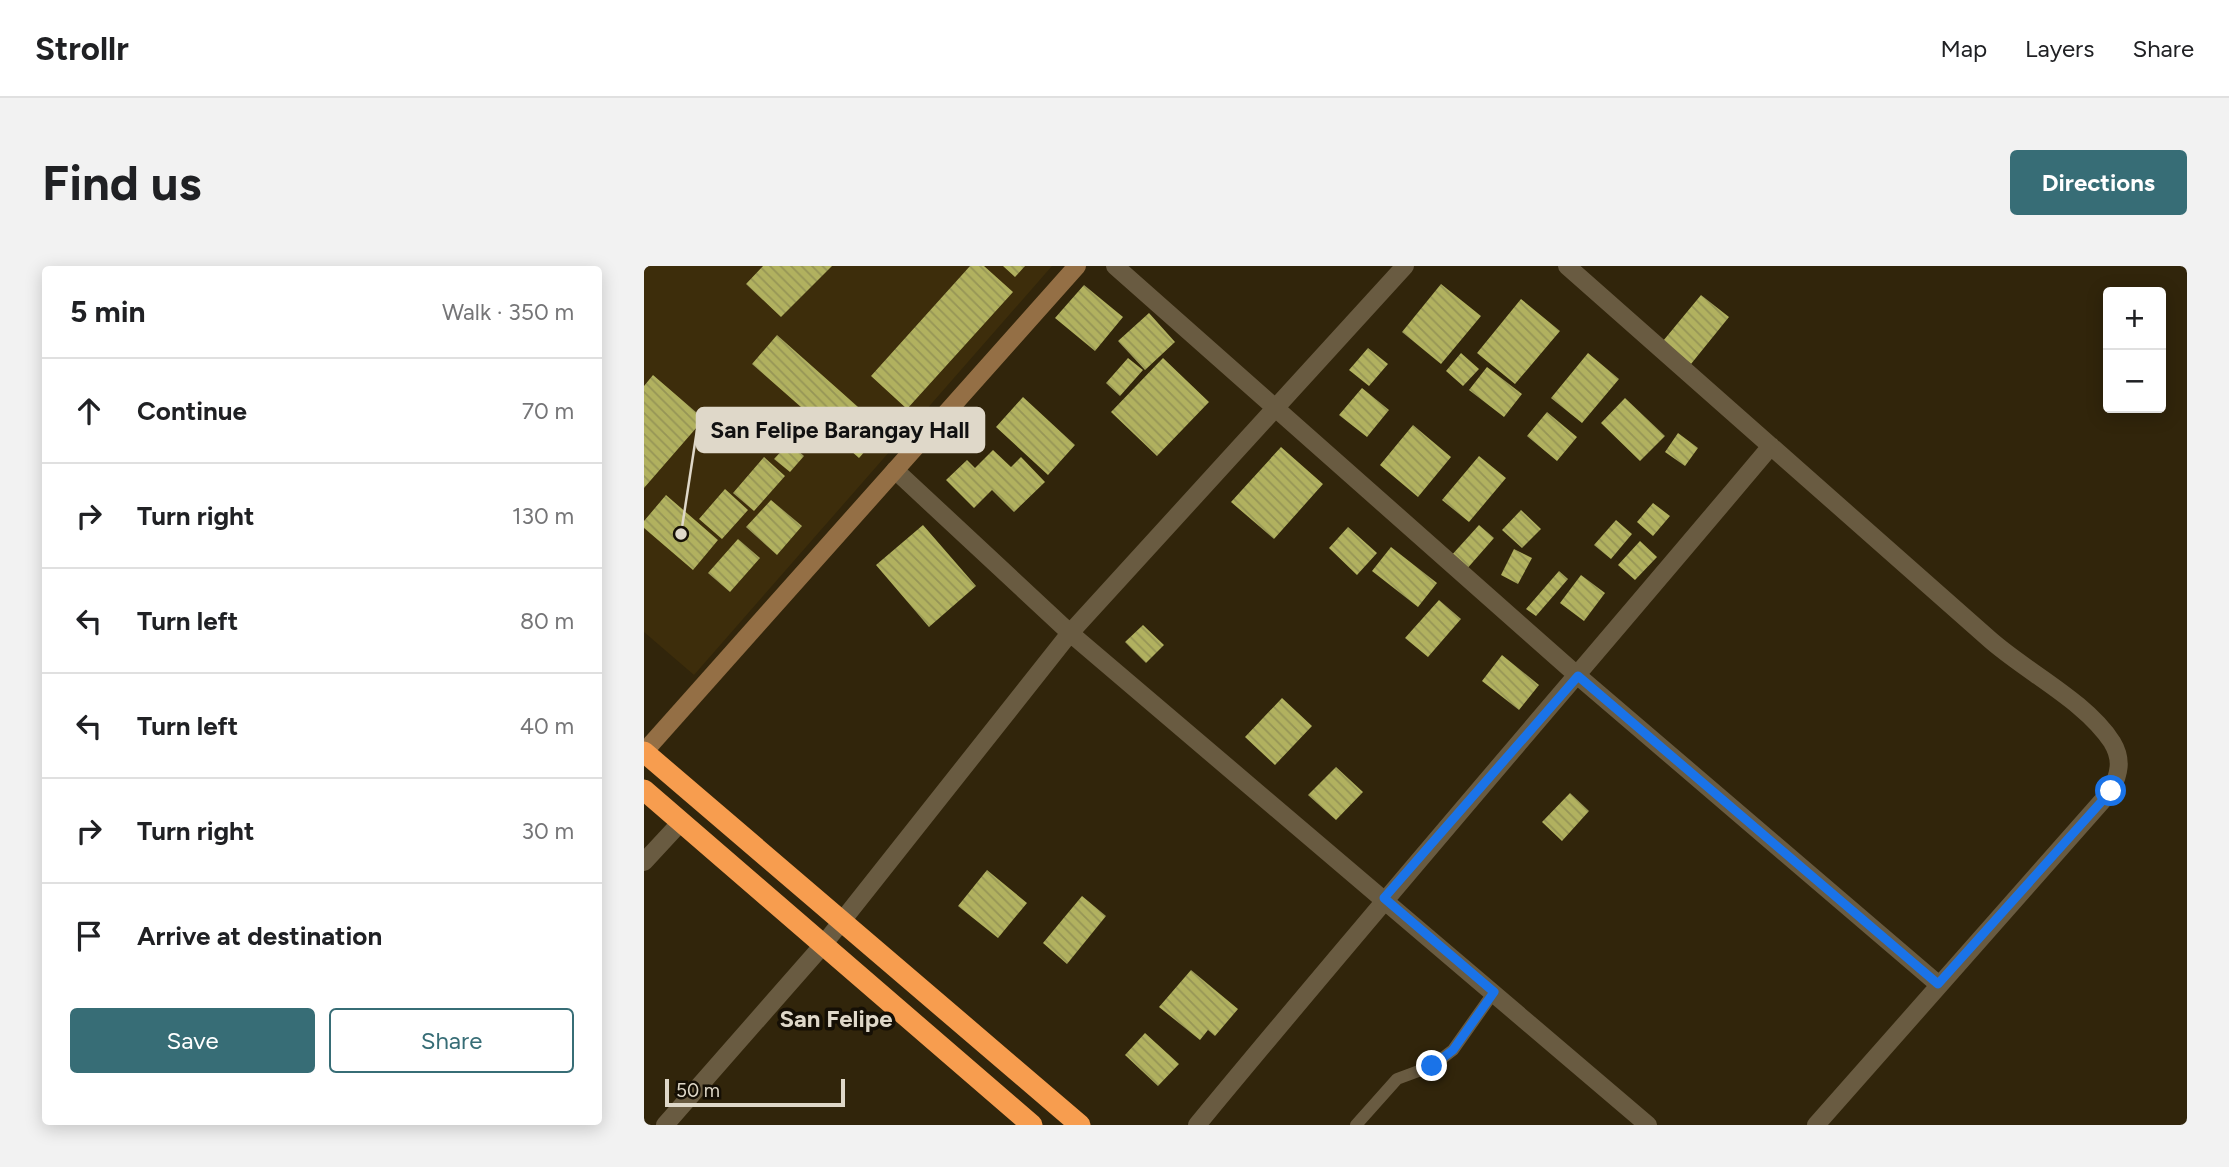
<!DOCTYPE html>
<meta charset="utf-8">
<style>
:root{--surface:#fff;--page:#f2f2f2;--text:#202124;--muted:#757577;--line:#e0e0e0;--accent:#376d76}
body{margin:0;font-family:Figtree,sans-serif;background:var(--page);color:var(--text)}
.controls{position:absolute;right:21px;top:21px;display:grid;overflow:hidden;border-radius:7px;box-shadow:0 4px 18px #0003}
.controls button{width:63px;height:63px;display:grid;place-items:center;padding:0;border:0;border-bottom:2px solid var(--line);background:var(--surface);color:var(--text);font:35px sans-serif}
.scale{position:absolute;left:21px;bottom:18px;width:180px;box-sizing:border-box;padding-left:7px;border:4px solid #dfd8c9;border-top:0;font-size:19px;line-height:24px;white-space:nowrap;color:#dfd8c9;-webkit-text-stroke:5px #150f05;paint-order:stroke}
.stop{position:absolute;width:21px;height:21px;margin:-16px;border:5px solid #1a73e8;border-radius:50%;background:#fff}
.stop.end{background:#1a73e8;border-color:#fff;box-shadow:0 2px 7px #0008}
.list{margin:0;padding:0;list-style:none}
h2{display:flex;justify-content:space-between;align-items:center;height:91px;margin:0;padding:0 28px;font-size:30px}
h2 small{font-size:23px;font-weight:400;color:var(--muted)}
.list li{display:grid;grid-template-columns:46px 1fr auto;gap:21px;align-items:center;box-sizing:border-box;height:105px;padding:0 28px;border-top:2px solid var(--line)}
.list b{display:block;font-size:26px;white-space:nowrap}
.list em{font-size:23px;font-style:normal;color:var(--muted)}
.actions{display:flex;gap:14px;padding:21px 28px}
.actions a{flex:1;padding:16px 0;border:2px solid var(--accent);border-radius:7px;text-align:center;font-size:24px;color:var(--accent)}
.actions .main{background:var(--accent);color:#fff}
.icon{flex:none;width:38px;height:38px;fill:none;stroke:currentColor;stroke-width:2;stroke-linecap:round;stroke-linejoin:round}
.map{position:relative;flex:none;width:1543px;height:859px;overflow:hidden;border-radius:7px}
header{display:flex;align-items:center;gap:42px;box-sizing:border-box;height:98px;padding:0 35px;background:var(--surface);border-bottom:2px solid var(--line)}
header strong{font-size:33px}
nav{display:flex;gap:38px;margin-inline-start:auto;font-size:24px}
.intro{display:flex;align-items:center;justify-content:space-between;box-sizing:border-box;height:168px;padding:0 42px}
h1{margin:0;font-size:49px}
.button{padding:18px 32px;border-radius:7px;background:var(--accent);color:#fff;font-size:24px;font-weight:700}
main{display:flex;gap:42px;padding:0 42px}
aside{flex:1;background:var(--surface);border-radius:7px;box-shadow:0 4px 18px #0003}
.map>svg:first-child{display:block}
.built{fill:#3d2d0b}
.building{fill:url(#building-back-hatch)}
.lines{fill:none;stroke-linecap:round;stroke-linejoin:round}
.lane{stroke:#695b41;stroke-width:12}
.street{stroke:#695b41;stroke-width:18}
.secondary{stroke:#946f45;stroke-width:18}
.highway{stroke:#f79d4f;stroke-width:21}
.route{stroke:#1a73e8;stroke-width:9}
.labels{text-anchor:middle;stroke-width:7;stroke-linejoin:round;paint-order:stroke}
.quarter-label{font-size:24px;font-weight:bold;fill:#dfd8c9;stroke:#150f05}
.leader{fill:none;stroke:#dfd8c9;stroke-width:2.5}
.callout-dot{fill:#dfd8c9;stroke:#150f05;stroke-width:2.5}
.callout{fill:#dfd8c9;stroke:#dfd8c9;stroke-width:2.5}
.callout-label{font-size:23px;text-anchor:middle;font-weight:bold;fill:#111}
</style>
<header>
<strong>Strollr</strong>
<nav><a>Map</a><a>Layers</a><a>Share</a></nav>
</header>
<div class="intro"><h1>Find us</h1><a class="button">Directions</a></div>
<main>
<aside>
<h2>5 min<small>Walk · 350 m</small></h2>
<ul class="list">
<li><svg class="icon" aria-label="ahead" viewBox="0 0 24 24"><path d="M12 20V5M6 11l6-6 6 6"/></svg><div><b>Continue</b></div><em>70 m</em></li>
<li><svg class="icon" aria-label="right" viewBox="0 0 24 24"><path d="M7 20v-9h11M14 6l5 5-5 5"/></svg><div><b>Turn right</b></div><em>130 m</em></li>
<li><svg class="icon" aria-label="left" viewBox="0 0 24 24"><path d="M17 20v-9H6M10 6l-5 5 5 5"/></svg><div><b>Turn left</b></div><em>80 m</em></li>
<li><svg class="icon" aria-label="left" viewBox="0 0 24 24"><path d="M17 20v-9H6M10 6l-5 5 5 5"/></svg><div><b>Turn left</b></div><em>40 m</em></li>
<li><svg class="icon" aria-label="right" viewBox="0 0 24 24"><path d="M7 20v-9h11M14 6l5 5-5 5"/></svg><div><b>Turn right</b></div><em>30 m</em></li>
<li><svg class="icon" aria-label="arrive" viewBox="0 0 24 24"><path d="M6 21V4h12l-3 4 3 4H6"/></svg><div><b>Arrive at destination</b></div></li>
</ul>
<div class="actions"><a class="main">Save</a><a>Share</a></div>
</aside>
<div class="map">
<svg width="1543" height="859" viewBox="0 0 1543 859">
<defs>
<pattern id="building-back-hatch" width="6" height="6" patternUnits="userSpaceOnUse" patternTransform="scale(1.75)"><rect width="6" height="6" fill="#b1b15f"/><path d="M-1 5l2 2M0 0l6 6M5-1l2 2" fill="none" stroke="#969556"/></pattern>
</defs>
<rect width="100%" height="100%" fill="#31250b"/>
<path class="built" d="M 0,0 L 408,0 L 50,409 L 0,366 Z"/>
<path class="building" d="M 119,0 L 188,0 L 137,51 L 102,18 Z
M 326,0 L 340,0 L 369,26 L 263,143 L 227,110 Z
M 359,0 L 381,0 L 371,11 Z
M 797,18 L 837,50 L 797,98 L 758,66 Z
M 440,19 L 479,51 L 451,85 L 411,52 Z
M 1057,29 L 1085,51 L 1047,98 L 1019,75 Z
M 877,33 L 916,65 L 871,118 L 833,87 Z
M 505,47 L 531,76 L 501,104 L 474,75 Z
M 133,69 L 240,164 L 215,192 L 108,98 Z
M 724,82 L 744,98 L 725,120 L 705,104 Z
M 817,87 L 835,103 L 819,120 L 802,105 Z
M 944,87 L 975,113 L 938,157 L 907,132 Z
M 484,92 L 499,104 L 476,130 L 462,117 Z
M 519,92 L 565,136 L 513,190 L 467,146 Z
M 843,101 L 878,128 L 860,151 L 825,124 Z
M 9,109 L 60,153 L 0,222 L 0,120 Z
M 718,122 L 745,144 L 723,171 L 695,149 Z
M 379,131 L 431,179 L 404,209 L 352,161 Z
M 981,132 L 1021,170 L 996,195 L 957,157 Z
M 903,146 L 933,171 L 913,195 L 883,170 Z
M 118,157 L 133,171 L 118,187 L 103,174 Z
M 769,159 L 807,191 L 774,231 L 736,199 Z
M 1034,167 L 1054,182 L 1041,200 L 1021,186 Z
M 145,177 L 160,190 L 146,206 L 130,193 Z
M 637,181 L 679,218 L 630,273 L 587,236 Z
M 349,184 L 367,201 L 377,191 L 401,216 L 370,246 L 348,224 L 330,242 L 302,214 L 323,194 L 331,202 Z
M 835,190 L 862,212 L 825,256 L 798,234 Z
M 120,191 L 141,210 L 110,245 L 89,227 Z
M 81,223 L 104,244 L 78,273 L 55,253 Z
M 22,229 L 74,274 L 49,304 L 0,262 L 0,255 Z
M 127,234 L 158,260 L 133,289 L 102,261 Z
M 1009,237 L 1026,250 L 1009,270 L 993,256 Z
M 877,244 L 897,263 L 878,282 L 858,264 Z
M 972,254 L 988,268 L 967,293 L 950,279 Z
M 279,259 L 332,320 L 285,361 L 232,299 Z
M 835,259 L 850,272 L 821,305 L 806,291 Z
M 704,261 L 733,287 L 713,309 L 685,282 Z
M 94,273 L 116,292 L 86,326 L 64,307 Z
M 996,275 L 1013,291 L 991,314 L 974,299 Z
M 747,281 L 793,317 L 774,341 L 728,305 Z
M 870,283 L 888,292 L 874,318 L 857,309 Z
M 915,305 L 924,313 L 892,350 L 882,343 Z
M 937,309 L 961,327 L 940,355 L 916,337 Z
M 795,334 L 817,353 L 784,391 L 761,372 Z
M 499,359 L 520,379 L 502,397 L 481,376 Z
M 858,389 L 895,419 L 875,444 L 838,415 Z
M 638,432 L 668,460 L 631,499 L 601,471 Z
M 692,501 L 719,526 L 692,554 L 664,529 Z
M 926,527 L 945,545 L 918,575 L 898,556 Z
M 343,604 L 383,637 L 354,672 L 314,640 Z
M 438,630 L 462,650 L 423,698 L 399,677 Z
M 547,704 L 594,743 L 571,770 L 564,764 L 556,774 L 515,741 Z
M 501,767 L 535,798 L 514,820 L 481,789 Z"/>
<g class="lines">
<path class="lane" d="M 712,859 L 753,813 L 788,800 L 809,784 L 850,726"/>
<path class="street" d="M 471,0 L 934,410 L 1294,718
M 923,0 C 1063,123 1203,247 1343,371 C 1380,405 1441,434 1468,476 C 1479,494 1475,508 1467,525 L 1172,859
M 251,204 L 426,367 L 1004,859
M 0,596 L 37,556
M 21,859 L 179,679 L 426,367 L 761,0
M 553,859 C 742,630 936,407 1127,180"/>
<path class="secondary" d="M 0,486 L 433,0"/>
<path class="highway" d="M 0,486 L 436,859
M 0,524 L 388,859"/>
</g>
<g class="lines">
<path class="route" d="M 788,800 L 809,784 L 850,726 L 740,632 L 934,410 L 1294,718 L 1467,525"/>
</g>
<g class="labels">
<g class="quarter-label">
<text x="192" y="761">San Felipe</text>
</g>
</g>
<path class="leader" d="M37 268L53 164"/>
<circle class="callout-dot" cx="37" cy="268" r="7"/>
<rect class="callout" x="53" y="142" width="287" height="44" rx="7"/>
<g class="callout-label">
<text x="196" y="172">San Felipe Barangay Hall</text>
</g>
</svg>
<div class="controls">
<button>+</button>
<button>−</button>
</div>
<div class="scale">50 m</div>
<div class="stop" style="left:1467px;top:525px"></div>
<div class="stop end" style="left:788px;top:800px"></div>
</div>
</main>
